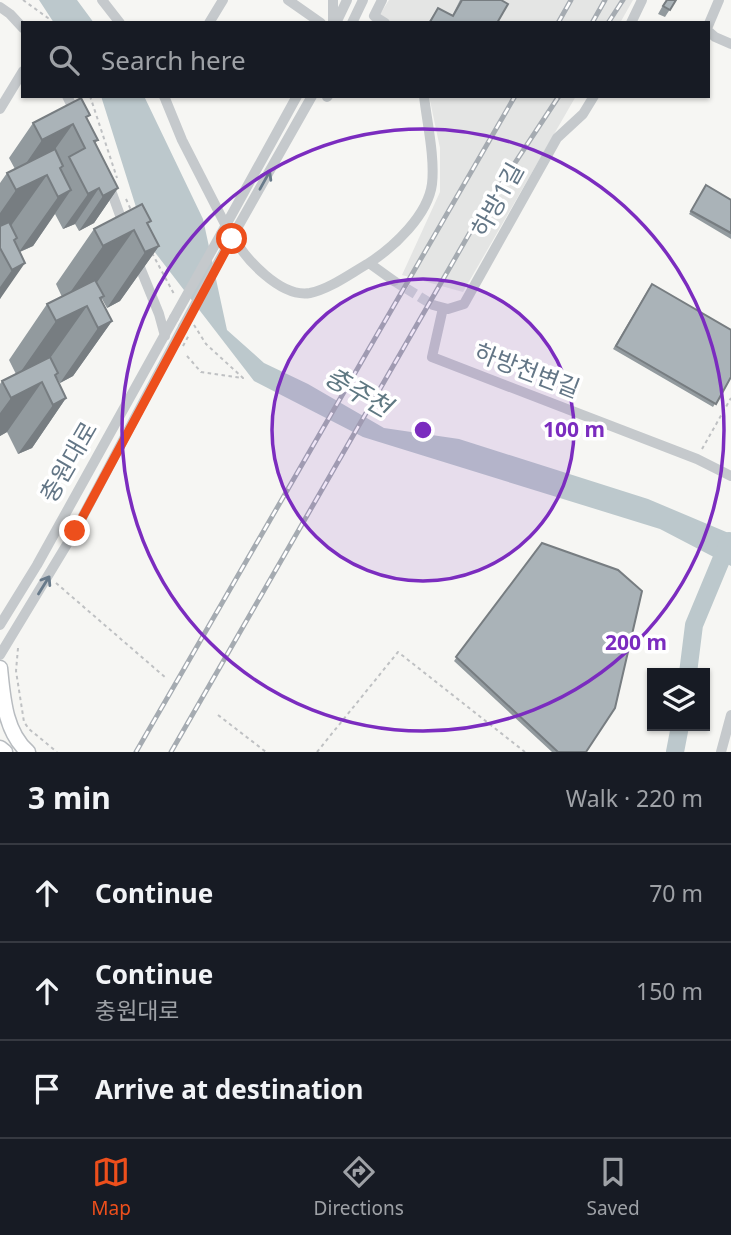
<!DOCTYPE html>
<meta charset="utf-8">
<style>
:root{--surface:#171b24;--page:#20242c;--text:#f1f3f6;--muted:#9ea1a6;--line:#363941;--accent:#ed4f1c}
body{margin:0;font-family:"Noto Sans","Noto Sans KR",sans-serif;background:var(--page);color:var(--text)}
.controls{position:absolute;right:21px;bottom:21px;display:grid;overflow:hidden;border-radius:0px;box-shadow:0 2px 5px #0004}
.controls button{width:63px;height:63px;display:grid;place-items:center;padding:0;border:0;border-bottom:2px solid var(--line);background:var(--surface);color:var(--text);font:35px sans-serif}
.stop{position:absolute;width:21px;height:21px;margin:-16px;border:5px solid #ed4f1c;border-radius:50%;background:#fff}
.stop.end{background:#ed4f1c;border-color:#fff;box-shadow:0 2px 7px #0008}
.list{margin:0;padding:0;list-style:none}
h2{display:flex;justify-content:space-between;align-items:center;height:91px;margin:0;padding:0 28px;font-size:30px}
h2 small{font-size:23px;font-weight:400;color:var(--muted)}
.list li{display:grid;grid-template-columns:46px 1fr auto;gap:21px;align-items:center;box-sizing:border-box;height:98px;padding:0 28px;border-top:2px solid var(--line)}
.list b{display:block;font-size:26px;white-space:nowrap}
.list p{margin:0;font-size:23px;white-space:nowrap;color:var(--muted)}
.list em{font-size:23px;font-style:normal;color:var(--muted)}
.icon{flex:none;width:38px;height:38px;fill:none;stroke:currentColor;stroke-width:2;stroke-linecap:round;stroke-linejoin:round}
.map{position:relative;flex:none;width:731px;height:752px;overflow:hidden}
.search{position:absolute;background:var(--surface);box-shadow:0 2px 5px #0004;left:21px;right:21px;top:21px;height:77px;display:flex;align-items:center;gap:18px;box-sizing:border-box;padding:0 24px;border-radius:0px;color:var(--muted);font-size:26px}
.sheet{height:385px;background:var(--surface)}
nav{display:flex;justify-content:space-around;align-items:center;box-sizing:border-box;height:98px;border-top:2px solid var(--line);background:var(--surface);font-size:19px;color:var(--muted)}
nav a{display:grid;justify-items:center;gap:4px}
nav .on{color:var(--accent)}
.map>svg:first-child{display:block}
.built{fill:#e4e5e4}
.water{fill:#bcc8cc}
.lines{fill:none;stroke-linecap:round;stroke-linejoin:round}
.river{stroke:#bcc8cc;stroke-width:18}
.minor-tunnel{stroke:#d1d6d8;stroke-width:10;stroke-dasharray:10 5;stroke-linecap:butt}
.major-casing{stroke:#b8bcc0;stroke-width:17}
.path{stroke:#bfc1c3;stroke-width:2;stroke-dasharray:3.5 3.5;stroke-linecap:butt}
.minor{stroke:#c5c9cc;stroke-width:10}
.major{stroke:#fff;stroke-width:14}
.rail-casing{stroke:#a5abb1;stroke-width:5}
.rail{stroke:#fff;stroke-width:2.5;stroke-dasharray:8;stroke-linecap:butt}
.path-bridge{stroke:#bfc1c3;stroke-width:2;stroke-dasharray:3.5 3.5;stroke-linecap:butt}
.minor-bridge{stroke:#c5c9cc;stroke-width:10}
.wall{fill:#929a9e}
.shaded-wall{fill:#777d81}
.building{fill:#aab3b8;stroke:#777d81;stroke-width:2}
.oneway{stroke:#687a8a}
.route{stroke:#ed4f1c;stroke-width:9}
.ring{fill:none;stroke:#7b2cbf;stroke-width:3.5}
.labels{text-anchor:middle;stroke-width:7;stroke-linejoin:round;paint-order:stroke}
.street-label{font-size:24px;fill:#637686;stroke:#fff}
.water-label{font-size:26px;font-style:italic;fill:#5f7882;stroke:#fff}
.centre{fill:#7b2cbf;stroke:#fff;stroke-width:3.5}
.ring-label{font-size:21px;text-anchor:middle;font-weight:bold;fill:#7b2cbf;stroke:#fff;stroke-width:7;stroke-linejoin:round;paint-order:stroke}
</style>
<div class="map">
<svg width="731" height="752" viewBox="0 0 731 752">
<rect width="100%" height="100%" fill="#f6f6f3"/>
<path class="built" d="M 389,0 L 633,0 L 620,23 L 383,23 L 377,19 Z
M 429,96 L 576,96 L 463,292 L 402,275 L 440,192 L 440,148 Z"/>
<path class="water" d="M 39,0 L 77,0 L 94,23 L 54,23 Z
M 101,96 L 144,96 L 203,219 L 227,330 L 264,363 L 308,384 L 384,428 L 459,439 L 648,499 L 731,534 L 731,566 L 660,529 L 363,437 L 254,381 L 147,242 Z"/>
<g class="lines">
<path class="river" d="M 688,673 L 694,625 L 729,541
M 675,752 L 680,726"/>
<path class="minor-tunnel" d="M 394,281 L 433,305"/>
<g class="major-casing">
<path id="major" d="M 0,668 C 3,698 5,732 28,752
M 0,748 L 5,752"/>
</g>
<path class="path" d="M 23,0 L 48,18 L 50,23
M 90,96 L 117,178
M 126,199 L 131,210
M 152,253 L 174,294
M 187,356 L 201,372 L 243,378 L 206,344 L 194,325
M 702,449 L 731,398
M 56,583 L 166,678
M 18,648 L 16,671 L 24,722 L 29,729 L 57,752
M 218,715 L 266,752
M 317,752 L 398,652 L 525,752"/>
<path class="minor" d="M 102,0 L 120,23
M 288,0 L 321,23
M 382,0 L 374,16 L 385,23
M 0,7 L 10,14 L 23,28
M 209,23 L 223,0
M 333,23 L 333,0
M 336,23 L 347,0
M 352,23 L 363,0
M 631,23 L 642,0
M 708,26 L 719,0
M 708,31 L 715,37 L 731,44
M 67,96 L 77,116
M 164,96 L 182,140 L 226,226
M 327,97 L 328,96
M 0,109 L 23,71
M 109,185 L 125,229
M 221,234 L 297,96
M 233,236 C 245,259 281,298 310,293 C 330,289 351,273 369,263 L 394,281
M 231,239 L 312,96
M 137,260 L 159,314 L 165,336
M 369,263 C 394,247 428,215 432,184 C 435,157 427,123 424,96
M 433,305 L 448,309 L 464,304 L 557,138 L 583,114 L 594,96
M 443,308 L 432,357 L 697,459 L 731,476
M 0,625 L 37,565 L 174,318
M 0,655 L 75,531 L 183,327
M 721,752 L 731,715"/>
<use href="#major" class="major"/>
<g class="rail-casing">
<path id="rail" d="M 558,23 L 571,0
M 592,23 L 605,0
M 608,23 L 623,0
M 136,752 L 515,96
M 171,752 L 476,222 L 559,96"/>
</g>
<use href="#rail" class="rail"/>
<path class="path-bridge" d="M 183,346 L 189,335"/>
<path class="minor-bridge" d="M 174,318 L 221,234
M 183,327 L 231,239"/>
</g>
<path class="wall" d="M 460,0 L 501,0 L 497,23 L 428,23 L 438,8 L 452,16 Z
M 666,0 L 676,0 L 665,17 L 658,14 Z
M 87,119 L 98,140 L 95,143 L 118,188 L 94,223 L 79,231 L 75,224 L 63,229 L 55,214 L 33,246 L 20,252 L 0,299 L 0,183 L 7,173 L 15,169 L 9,158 L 33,123 Z
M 706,185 L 731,200 L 731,239 L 689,214 Z
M 148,225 L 159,246 L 120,301 L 107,308 L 102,299 L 101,300 L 112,321 L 73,376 L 60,383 L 56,376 L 66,398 L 32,448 L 18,454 L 7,432 L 0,436 L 0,384 L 2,381 L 16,374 L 9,360 L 47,304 L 62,297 L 56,284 L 94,229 Z
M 649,288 L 731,377 L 713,407 L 613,349 Z
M 542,543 L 586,752 L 552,752 L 454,661 Z"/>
<path class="shaded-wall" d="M 73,124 L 48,159 L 18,175 L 42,140 Z
M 47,175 L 8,230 L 0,234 L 0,213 L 16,190 Z
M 99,188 L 75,224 L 63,229 L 88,194 Z
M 118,188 L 94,223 L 79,231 L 103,196 Z
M 71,190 L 33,246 L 19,252 L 58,197 Z
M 134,230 L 95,285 L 64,301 L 103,246 Z
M 159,246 L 120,301 L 107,308 L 145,252 Z
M 25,263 L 0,299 L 0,287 L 12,270 Z
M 87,306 L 48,361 L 17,377 L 56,321 Z
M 112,321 L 73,376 L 60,383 L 98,328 Z
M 42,382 L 7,432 L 0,436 L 0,413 L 11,398 Z
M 66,398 L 32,448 L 18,454 L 53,405 Z"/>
<path class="building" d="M 462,0 L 501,0 L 508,4 L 497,23 L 430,22 L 438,8 L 453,16 Z
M 667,0 L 676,0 L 670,10 L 663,6 Z
M 81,98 L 90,115 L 86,117 L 98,140 L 94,141 L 118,188 L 103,196 L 99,188 L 88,194 L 69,157 L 85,148 L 73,124 L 42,140 L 33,123 Z
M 55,149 L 63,166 L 60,168 L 71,190 L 58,197 L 47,175 L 16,190 L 7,173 Z
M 706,185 L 731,200 L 731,233 L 691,211 Z
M 142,204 L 151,221 L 147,223 L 159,246 L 145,252 L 134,230 L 103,246 L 94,229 Z
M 9,222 L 17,238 L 14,240 L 25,263 L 12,270 L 0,248 L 0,226 Z
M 95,280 L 104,296 L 100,298 L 112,321 L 98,328 L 87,306 L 56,321 L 47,304 Z
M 652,284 L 731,330 L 731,377 L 716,404 L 616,346 Z
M 50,357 L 58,373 L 55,375 L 66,398 L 53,405 L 42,382 L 11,398 L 2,381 Z
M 542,543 L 618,570 L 642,591 L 615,708 L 586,752 L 558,752 L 456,657 Z"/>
<defs><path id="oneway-shaft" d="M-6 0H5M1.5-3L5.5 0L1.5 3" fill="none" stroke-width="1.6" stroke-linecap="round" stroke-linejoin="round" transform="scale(1.75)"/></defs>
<g class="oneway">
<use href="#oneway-shaft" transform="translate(265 180) rotate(-61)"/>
<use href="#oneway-shaft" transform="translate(44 585) rotate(-58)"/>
</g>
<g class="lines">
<path class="route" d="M 75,531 L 232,239"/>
</g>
<circle cx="423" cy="430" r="151" fill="#7b2cbf" fill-opacity=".12"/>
<g class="ring">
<circle cx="423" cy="430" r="151"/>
<circle cx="423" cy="430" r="301"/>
</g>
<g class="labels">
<g class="street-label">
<text transform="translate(498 200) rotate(-61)" y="8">하방1길</text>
<text transform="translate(527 371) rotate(21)" y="8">하방천변길</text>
<text transform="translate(69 462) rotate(-60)" y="8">충원대로</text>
</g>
<g class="water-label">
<text transform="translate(358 392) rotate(30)" y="9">충주천</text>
</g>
</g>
<circle cx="423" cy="430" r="10" class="centre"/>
<g class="ring-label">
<text x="574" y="437">100 m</text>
<text x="636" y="650">200 m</text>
</g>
</svg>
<div class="controls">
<button><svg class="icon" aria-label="layers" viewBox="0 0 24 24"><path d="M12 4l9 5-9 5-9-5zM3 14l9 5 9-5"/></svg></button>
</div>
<div class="stop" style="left:232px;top:239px"></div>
<div class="stop end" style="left:75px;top:531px"></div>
<div class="search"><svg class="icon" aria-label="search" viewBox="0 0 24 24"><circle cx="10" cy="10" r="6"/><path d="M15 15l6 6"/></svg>Search here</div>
</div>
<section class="sheet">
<h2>3 min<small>Walk · 220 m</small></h2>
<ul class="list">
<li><svg class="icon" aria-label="ahead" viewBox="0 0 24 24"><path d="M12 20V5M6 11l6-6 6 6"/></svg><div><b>Continue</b></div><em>70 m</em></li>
<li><svg class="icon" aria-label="ahead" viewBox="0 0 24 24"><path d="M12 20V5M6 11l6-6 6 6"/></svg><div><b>Continue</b><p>충원대로</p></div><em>150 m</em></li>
<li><svg class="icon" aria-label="arrive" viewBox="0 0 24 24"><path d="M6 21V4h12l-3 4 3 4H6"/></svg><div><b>Arrive at destination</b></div></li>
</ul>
</section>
<nav>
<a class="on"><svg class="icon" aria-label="map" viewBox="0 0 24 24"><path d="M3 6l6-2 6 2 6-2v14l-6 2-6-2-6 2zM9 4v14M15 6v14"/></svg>Map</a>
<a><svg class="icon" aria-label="directions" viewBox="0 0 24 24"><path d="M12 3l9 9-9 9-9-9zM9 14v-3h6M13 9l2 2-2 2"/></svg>Directions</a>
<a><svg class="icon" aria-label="saved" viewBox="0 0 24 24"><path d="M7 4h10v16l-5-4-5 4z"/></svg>Saved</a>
</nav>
